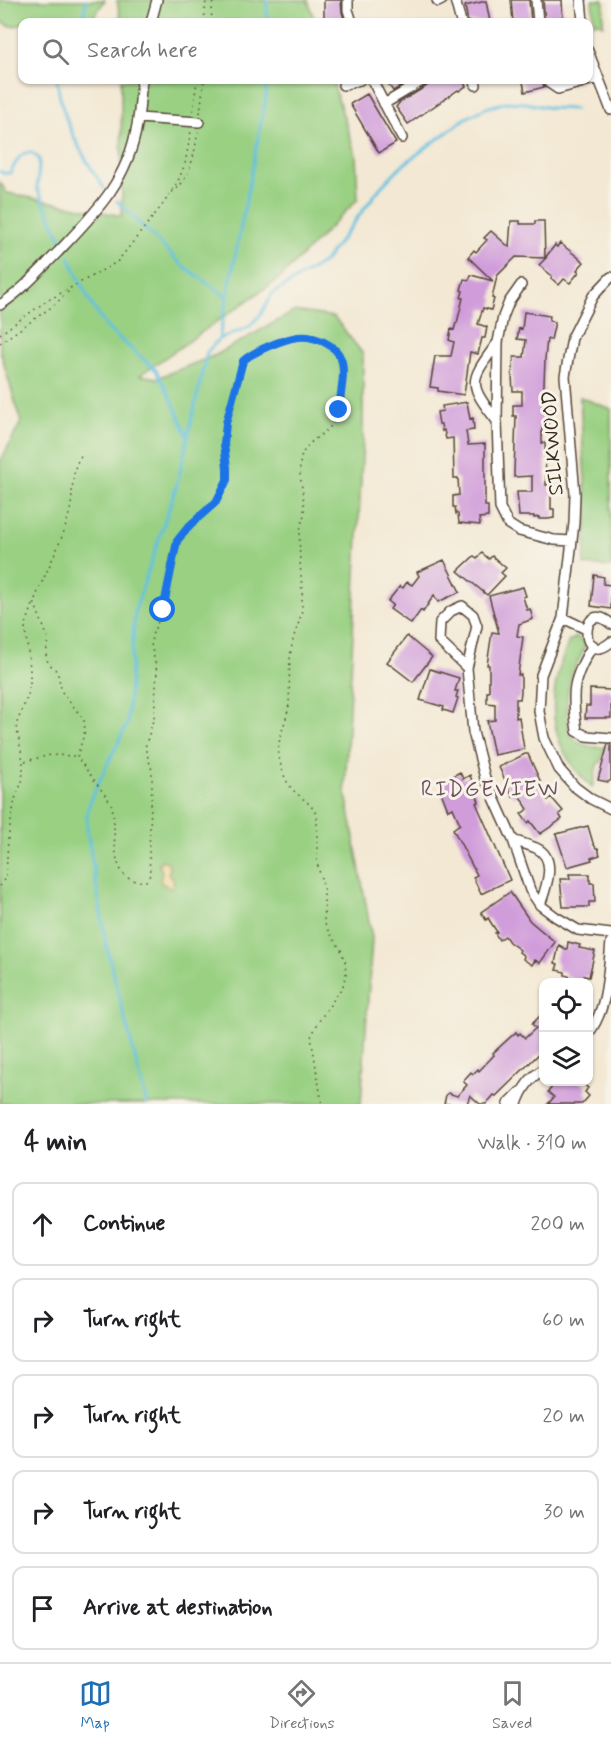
<!DOCTYPE html>
<meta charset="utf-8">
<style>
:root{--surface:#fff;--page:#f2f2f2;--text:#202124;--muted:#757577;--line:#e0e0e0;--accent:#1f6fb2}
body{margin:0;font-family:Mynerve,sans-serif;background:var(--page);color:var(--text)}
.controls{position:absolute;right:18px;bottom:18px;display:grid;overflow:hidden;border-radius:12px;box-shadow:0 2px 4px #0004}
.controls button{width:54px;height:54px;display:grid;place-items:center;padding:0;border:0;border-bottom:2px solid var(--line);background:var(--surface);color:var(--text);font:30px sans-serif}
.stop{position:absolute;width:18px;height:18px;margin:-14px;border:4px solid #1a73e8;border-radius:50%;background:#fff}
.stop.end{background:#1a73e8;border-color:#fff;box-shadow:0 2px 6px #0008}
.list{margin:0;padding:0;list-style:none}
h2{display:flex;justify-content:space-between;align-items:center;height:78px;margin:0;padding:0 24px;font-size:26px}
h2 small{font-size:20px;font-weight:400;color:var(--muted)}
.list li{display:grid;grid-template-columns:39px 1fr auto;gap:18px;align-items:center;box-sizing:border-box;height:84px;margin:0 12px 12px;padding:0 12px;border:2px solid var(--line);border-radius:12px}
.list b{display:block;font-size:22px;white-space:nowrap}
.list em{font-size:20px;font-style:normal;color:var(--muted)}
.icon{flex:none;width:33px;height:33px;fill:none;stroke:currentColor;stroke-width:2;stroke-linecap:round;stroke-linejoin:round}
.map{position:relative;flex:none;width:611px;height:1104px;overflow:hidden}
.search{position:absolute;background:var(--surface);box-shadow:0 2px 4px #0004;left:18px;right:18px;top:18px;height:66px;display:flex;align-items:center;gap:15px;box-sizing:border-box;padding:0 21px;border-radius:12px;color:var(--muted);font-size:22px}
.sheet{height:558px;background:var(--surface)}
nav{display:flex;justify-content:space-around;align-items:center;box-sizing:border-box;height:84px;border-top:2px solid var(--line);background:var(--surface);font-size:16px;color:var(--muted)}
nav a{display:grid;justify-items:center;gap:3px}
nav .on{color:var(--accent)}
.map>svg:first-child{display:block}
.green{fill:#99d082;stroke:#6a7d50;stroke-width:1.5}
.sand{fill:#eeda9e;stroke:#94825e;stroke-width:1.5}
.lines{fill:none;stroke-linecap:round;stroke-linejoin:round}
.stream{stroke:#62c0e0;stroke-width:3}
.building{fill:#d09cda}
.minor-casing{stroke:#574639;stroke-width:12}
.path{stroke:#574639;stroke-width:1.5;stroke-dasharray:1.5 4.5;stroke-linecap:butt}
.minor{stroke:#fff;stroke-width:9}
.route{stroke:#1a73e8;stroke-width:8}
.labels{text-anchor:middle;stroke-width:6;stroke-linejoin:round;paint-order:stroke}
.street-label{font-size:21px;fill:#3b2a1e;stroke:#f7f3e8}
.neighbourhood-label{font-size:22px;letter-spacing:1.5px;fill:#6f5260;stroke:#f7f3e8}
</style>
<div class="map">
<svg width="611" height="1104" viewBox="0 0 611 1104">
<rect width="100%" height="100%" fill="#f7f3e8"/>
<filter id="ink" filterUnits="userSpaceOnUse"><feTurbulence type="fractalNoise" baseFrequency=".0167" numOctaves="2"/><feDisplacementMap in="SourceGraphic" scale="12" xChannelSelector="R" yChannelSelector="G"/><feConvolveMatrix kernelMatrix="1 2 1 2 8 2 1 2 1" color-interpolation-filters="sRGB"/></filter>
<filter id="wash" filterUnits="userSpaceOnUse"><feTurbulence type="fractalNoise" baseFrequency=".008" numOctaves="4" result="noise"/><feDisplacementMap in="SourceGraphic" scale="24" xChannelSelector="R" yChannelSelector="G"/><feGaussianBlur stdDeviation="1.35" result="paint"/><feColorMatrix in="noise" values="0 0 0 0 0 0 0 0 0 0 0 0 0 0 0 0 0 1.4 0 .05"/><feComposite in="paint" operator="in"/></filter>
<g filter="url(#wash)">
<rect width="100%" height="100%" fill="#f3e8d3"/>
<path class="green" d="M 0,0 L 105,0 L 92,19 L 53,22 L 22,22 L 22,25 L 9,26 L 0,21 Z
M 117,0 L 308,0 L 315,22 L 121,22 Z
M 592,0 L 604,0 L 603,25 L 597,22 L 594,23 Z
M 121,80 L 332,80 L 356,156 L 358,199 L 280,278 L 140,375 L 157,378 L 216,355 L 295,311 L 334,317 L 363,354 L 363,439 L 345,788 L 372,938 L 361,1104 L 0,1104 L 0,462 L 21,422 L 0,351 L 0,182 L 7,193 L 122,216 Z
M 580,397 L 611,409 L 611,567 L 584,565 L 587,516 Z
M 577,637 L 585,643 C 585,653 576,663 572,673 C 568,684 567,695 567,706 C 566,735 574,749 605,747 L 601,762 L 598,763 C 594,771 596,780 592,787 C 545,745 546,695 569,641 Z"/>
<path class="sand" d="M 161,860 L 168,862 L 170,870 L 168,873 L 174,880 L 172,887 L 168,887 L 160,882 L 162,871 L 159,865 Z"/>
<g class="lines">
<path class="stream" d="M 83,22 L 86,0
M 267,22 L 267,0
M 57,80 C 62,121 81,154 104,188
M 0,171 L 2,173 L 10,173 L 18,159 L 23,154 L 29,152 L 35,155 L 39,159 L 39,166 L 37,188 L 61,239
M 117,201 L 182,265 L 227,297
M 69,257 L 90,302 L 107,328 L 156,370 L 173,402 L 187,435
M 219,339 L 266,98 L 266,80
M 147,1104 L 107,949 L 87,830 L 87,813 L 91,798 L 127,724 L 135,611 L 178,481 L 207,352 L 219,339 L 249,327 L 261,314 L 272,294 L 324,262 L 380,188 L 400,167 L 466,118 L 486,108 L 507,102 L 525,103 L 551,108 L 575,109"/>
</g>
<g id="blocks">
<path class="building" d="M 324,0 L 341,0 L 342,12 L 345,22 L 324,22 Z
M 511,0 L 529,0 L 531,22 L 513,22 Z
M 543,0 L 562,0 L 563,22 L 545,22 Z
M 486,1 L 490,22 L 468,22 L 465,6 Z
M 385,80 L 412,80 L 393,91 Z
M 431,80 L 462,80 L 466,86 L 459,91 L 458,90 L 408,124 L 396,107 L 400,102 L 427,86 Z
M 526,80 L 542,80 L 544,87 L 525,92 L 523,82 Z
M 367,94 L 396,143 L 379,153 L 350,104 Z
M 511,221 L 520,221 L 520,224 L 535,224 L 535,221 L 544,221 L 545,258 L 555,245 L 557,247 L 560,243 L 584,262 L 577,270 L 579,272 L 570,283 L 564,279 L 559,285 L 551,278 L 552,276 L 539,265 L 546,258 L 516,257 L 497,276 L 492,298 L 494,299 L 491,310 L 483,308 L 478,324 L 487,327 L 485,338 L 482,338 L 478,354 L 470,352 L 464,395 L 438,391 L 438,388 L 430,387 L 435,356 L 451,356 L 454,342 L 449,340 L 451,329 L 454,330 L 456,323 L 457,323 L 463,298 L 461,298 L 463,291 L 461,290 L 464,279 L 469,280 L 471,275 L 493,281 L 468,257 L 474,250 L 476,252 L 487,240 L 484,238 L 491,231 L 509,247 Z
M 524,312 L 550,316 L 549,321 L 555,322 L 551,340 L 547,339 L 545,359 L 543,409 L 546,409 L 546,416 L 548,416 L 548,428 L 542,428 L 542,443 L 545,443 L 546,485 L 554,485 L 554,494 L 551,494 L 551,509 L 554,509 L 554,518 L 548,519 L 539,519 L 539,517 L 534,518 L 534,516 L 519,516 L 517,492 L 532,492 L 532,476 L 514,477 L 514,472 L 516,416 L 513,416 L 513,405 L 522,405 L 522,391 L 513,391 L 512,376 L 514,357 L 524,357 L 526,340 L 517,339 L 519,328 L 522,329 Z
M 467,402 L 470,419 L 473,418 L 474,430 L 466,431 L 468,445 L 485,444 L 485,506 L 488,506 L 488,517 L 479,518 L 480,525 L 459,523 L 458,514 L 456,514 L 455,507 L 453,507 L 453,496 L 459,495 L 458,478 L 454,478 L 453,438 L 446,439 L 444,430 L 442,431 L 441,424 L 439,424 L 437,412 L 443,411 L 442,406 Z
M 482,553 L 489,559 L 492,556 L 506,568 L 501,573 L 505,576 L 487,595 L 458,571 L 474,556 L 477,558 Z
M 444,560 L 460,592 L 438,602 L 434,595 L 423,612 L 421,610 L 411,624 L 390,609 L 393,605 L 388,601 L 400,586 L 403,588 L 407,582 L 412,585 L 419,576 L 417,572 Z
M 594,575 L 604,577 L 603,584 L 611,585 L 611,609 L 591,606 Z
M 523,587 L 526,596 L 523,597 L 527,610 L 530,609 L 533,619 L 519,624 L 517,636 L 523,637 L 518,675 L 521,675 L 521,692 L 520,699 L 516,699 L 516,718 L 519,717 L 524,749 L 494,755 L 487,721 L 495,720 L 495,704 L 487,703 L 487,692 L 489,692 L 489,665 L 487,665 L 492,632 L 499,633 L 489,596 Z
M 407,636 L 432,657 L 413,682 L 387,662 Z
M 430,669 L 459,678 L 455,691 L 458,691 L 456,697 L 458,698 L 453,713 L 443,710 L 444,707 L 420,700 Z
M 590,689 L 611,690 L 611,718 L 585,718 L 586,706 L 590,706 Z
M 608,744 L 611,745 L 611,780 L 608,782 L 598,780 Z
M 525,754 L 528,754 L 541,783 L 537,785 L 548,800 L 551,797 L 563,811 L 559,814 L 562,819 L 540,834 L 530,821 L 528,823 L 521,814 L 528,809 L 519,795 L 513,797 L 499,767 Z
M 460,772 L 463,779 L 470,775 L 479,802 L 476,803 L 510,880 L 481,894 L 473,877 L 477,875 L 453,829 L 460,824 L 453,808 L 448,810 L 441,792 L 445,791 L 441,782 Z
M 588,826 L 593,843 L 596,848 L 598,848 L 600,855 L 591,858 L 592,860 L 567,867 L 556,834 Z
M 569,874 L 590,874 L 590,883 L 594,883 L 595,902 L 589,902 L 589,907 L 563,907 L 560,879 L 570,879 Z
M 510,892 L 530,921 L 555,942 L 540,963 L 535,960 L 532,965 L 523,959 L 524,956 L 519,952 L 520,950 L 509,942 L 505,936 L 499,940 L 495,933 L 497,932 L 488,918 L 486,920 L 481,912 Z
M 568,942 L 580,945 L 579,948 L 595,951 L 589,977 L 584,976 L 583,981 L 571,979 L 571,977 L 565,975 L 565,972 L 556,970 L 558,964 L 555,963 L 559,945 L 567,950 Z
M 543,1013 L 543,1050 L 496,1096 L 494,1095 L 486,1104 L 480,1104 L 470,1095 L 467,1104 L 444,1104 L 446,1095 L 448,1093 L 457,1096 L 467,1085 L 463,1081 L 471,1072 L 473,1074 L 478,1069 L 479,1071 L 494,1055 L 493,1053 L 516,1032 L 518,1035 L 520,1033 L 525,1038 L 536,1028 L 532,1024 Z
M 556,1082 L 580,1082 L 588,1088 L 585,1092 L 589,1096 L 582,1104 L 548,1104 L 554,1097 L 548,1092 Z"/>
</g>
</g>
<g filter="url(#ink)">
<use href="#blocks" fill-opacity="0" stroke="#574639" stroke-width="1.5"/>
<g class="lines">
<g class="minor-casing">
<path id="minor" d="M 348,0 L 348,10 L 352,22
M 437,0 L 438,2 L 442,0
M 455,0 L 461,22
M 536,0 L 538,22
M 581,0 L 583,22
M 151,22 L 157,0
M 588,51 L 611,110
M 372,80 L 402,138
M 475,80 L 476,85
M 549,80 L 549,83 L 558,89 L 598,78
M 343,85 L 360,80
M 384,104 L 424,80
M 138,118 L 199,122
M 611,277 L 593,296 L 572,338 L 565,376 L 575,494 L 574,523 L 563,618 L 541,675 L 539,711 L 544,738 L 559,769 L 575,787 L 591,799 L 611,809
M 521,285 L 509,302 L 503,317 L 498,342 L 497,421 L 500,508 L 508,524 L 519,531 L 554,540 L 572,541
M 0,305 C 22,291 40,270 58,252 C 95,213 128,181 137,125 C 140,110 140,95 142,80
M 497,421 C 466,382 470,381 498,342
M 563,618 L 586,629
M 611,624 C 579,596 579,669 611,642
M 593,645 C 572,679 571,692 577,731 L 586,736 L 611,738
M 467,668 L 439,641 L 440,622 L 451,611 L 462,606 L 473,615 L 477,626 L 467,668 L 473,732 L 485,778 L 513,840 L 530,890 L 540,905 L 556,917 L 578,930 L 611,934
M 513,840 C 521,843 529,845 536,848 C 558,858 546,888 540,905
M 588,1034 C 608,1009 608,972 611,942
M 508,1104 L 520,1092
M 517,1104 C 522,1089 530,1077 544,1069"/>
</g>
<path class="path" d="M 204,22 L 206,0
M 211,22 L 213,0
M 193,111 L 197,80
M 200,113 L 204,80
M 172,192 C 191,181 195,150 198,130
M 0,334 L 45,302 L 117,262 L 164,203 L 178,181 L 185,164 L 191,131
M 0,343 L 53,306 L 69,291
M 81,456 C 70,470 74,493 70,510 C 63,543 45,571 34,602 L 48,638 L 46,656 L 48,663 L 55,669 L 58,675 L 62,692 L 84,720 L 85,731 L 77,757 L 111,803 C 119,827 104,886 146,881 L 150,875 L 149,850 L 152,785 L 152,770 L 145,748 L 154,717 L 157,672 L 151,644 L 152,635 L 163,610 L 171,564 L 177,541 L 189,526 L 216,502 L 227,480 L 227,468 L 224,444 L 226,423 L 243,361 C 253,352 287,338 301,337 C 318,337 340,346 343,364 C 345,374 338,418 332,425 C 321,437 305,442 301,458 C 297,476 305,493 304,512 C 304,519 300,526 300,534 C 298,558 303,582 302,606 C 302,619 294,632 292,645 C 288,664 290,685 289,704 C 287,723 276,738 279,757 C 281,768 285,782 293,790 C 302,799 313,804 317,817 L 317,863 L 324,889 L 324,921 L 327,929 L 341,950 L 345,961 L 346,974 L 343,986 L 319,1021 L 311,1037 L 322,1104
M 25,761 L 51,755 L 76,756
M 0,886 L 6,876 L 8,839 L 15,799 L 22,782 L 23,771 L 23,761 L 16,725 L 28,695 L 30,683 L 30,668 L 25,627 L 34,602"/>
<use href="#minor" class="minor"/>
</g>
</g>
<g class="lines" filter="url(#ink)">
<path class="route" d="M 163,610 L 177,541 L 189,526 L 216,502 L 227,480 L 227,468 L 224,444 L 226,423 L 243,361 C 254,351 283,339 298,337 C 313,335 336,344 341,359 C 346,372 340,395 339,410"/>
</g>
<g class="labels">
<g class="street-label">
<text transform="translate(552 443) rotate(-94)" y="7">SILKWOOD</text>
</g>
<g class="neighbourhood-label">
<text x="490" y="796">RIDGEVIEW</text>
</g>
</g>
</svg>
<div class="controls">
<button><svg class="icon" aria-label="locate" viewBox="0 0 24 24"><circle cx="12" cy="12" r="6"/><path d="M12 2v4M12 18v4M2 12h4M18 12h4"/></svg></button>
<button><svg class="icon" aria-label="layers" viewBox="0 0 24 24"><path d="M12 4l9 5-9 5-9-5zM3 14l9 5 9-5"/></svg></button>
</div>
<div class="stop" style="left:163px;top:610px"></div>
<div class="stop end" style="left:339px;top:410px"></div>
<div class="search"><svg class="icon" aria-label="search" viewBox="0 0 24 24"><circle cx="10" cy="10" r="6"/><path d="M15 15l6 6"/></svg>Search here</div>
</div>
<section class="sheet">
<h2>4 min<small>Walk · 310 m</small></h2>
<ul class="list">
<li><svg class="icon" aria-label="ahead" viewBox="0 0 24 24"><path d="M12 20V5M6 11l6-6 6 6"/></svg><div><b>Continue</b></div><em>200 m</em></li>
<li><svg class="icon" aria-label="right" viewBox="0 0 24 24"><path d="M7 20v-9h11M14 6l5 5-5 5"/></svg><div><b>Turn right</b></div><em>60 m</em></li>
<li><svg class="icon" aria-label="right" viewBox="0 0 24 24"><path d="M7 20v-9h11M14 6l5 5-5 5"/></svg><div><b>Turn right</b></div><em>20 m</em></li>
<li><svg class="icon" aria-label="right" viewBox="0 0 24 24"><path d="M7 20v-9h11M14 6l5 5-5 5"/></svg><div><b>Turn right</b></div><em>30 m</em></li>
<li><svg class="icon" aria-label="arrive" viewBox="0 0 24 24"><path d="M6 21V4h12l-3 4 3 4H6"/></svg><div><b>Arrive at destination</b></div></li>
</ul>
</section>
<nav>
<a class="on"><svg class="icon" aria-label="map" viewBox="0 0 24 24"><path d="M3 6l6-2 6 2 6-2v14l-6 2-6-2-6 2zM9 4v14M15 6v14"/></svg>Map</a>
<a><svg class="icon" aria-label="directions" viewBox="0 0 24 24"><path d="M12 3l9 9-9 9-9-9zM9 14v-3h6M13 9l2 2-2 2"/></svg>Directions</a>
<a><svg class="icon" aria-label="saved" viewBox="0 0 24 24"><path d="M7 4h10v16l-5-4-5 4z"/></svg>Saved</a>
</nav>
